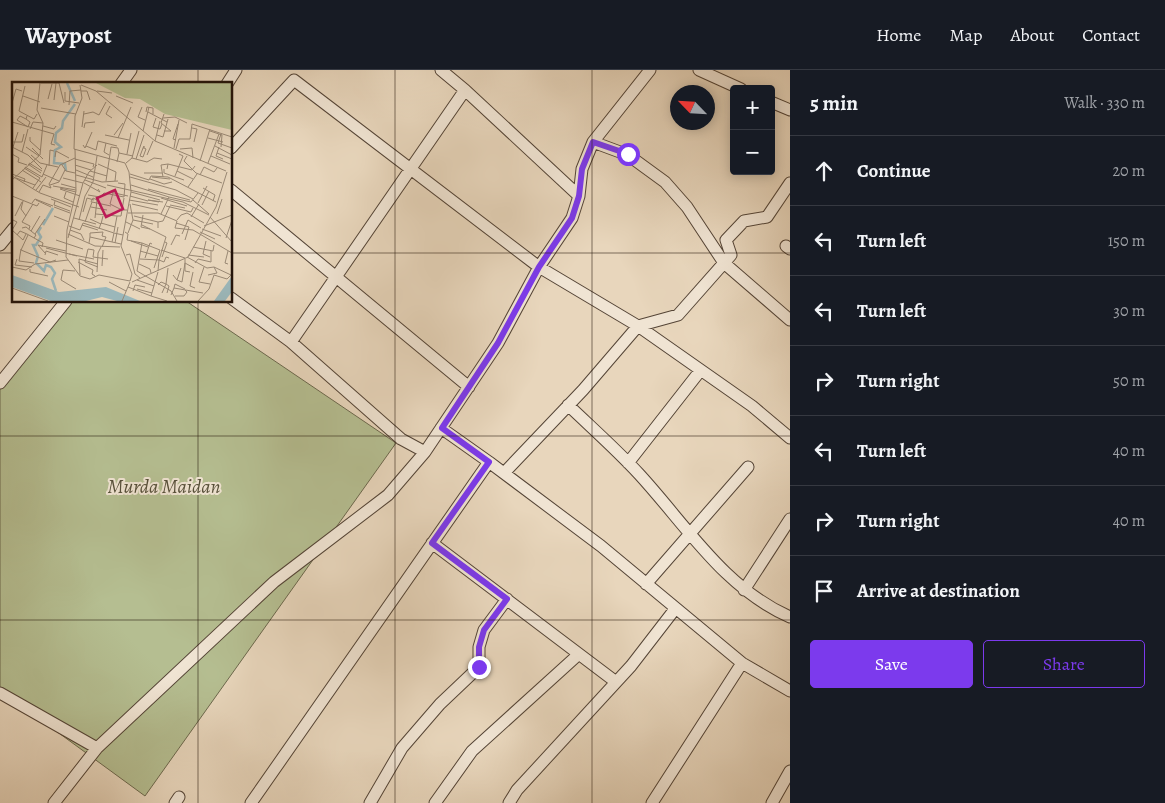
<!DOCTYPE html>
<meta charset="utf-8">
<style>
:root{--surface:#171b24;--page:#20242c;--text:#f1f3f6;--muted:#9ea1a6;--line:#363941;--accent:#7c3aed}
body{margin:0;font-family:Alegreya,serif;background:var(--page);color:var(--text)}
.controls{position:absolute;right:15px;top:15px;display:grid;overflow:hidden;border-radius:5px;box-shadow:0 2px 12px #0003}
.controls button{width:45px;height:45px;display:grid;place-items:center;padding:0;border:0;border-bottom:1px solid var(--line);background:var(--surface);color:var(--text);font:25px sans-serif}
.compass{position:absolute;left:670px;top:15px;width:45px;height:45px;border-radius:50%;background:var(--surface);box-shadow:0 2px 12px #0003;rotate:295deg}
.stop{position:absolute;width:15px;height:15px;margin:-11px;border:4px solid #7c3aed;border-radius:50%;background:#fff}
.stop.end{background:#7c3aed;border-color:#fff;box-shadow:0 1px 5px #0008}
.list{margin:0;padding:0;list-style:none}
h2{display:flex;justify-content:space-between;align-items:center;height:65px;margin:0;padding:0 20px;font-size:21px}
h2 small{font-size:16px;font-weight:400;color:var(--muted)}
.list li{display:grid;grid-template-columns:32px 1fr auto;gap:15px;align-items:center;box-sizing:border-box;height:70px;padding:0 20px;border-top:1px solid var(--line)}
.list b{display:block;font-size:19px;white-space:nowrap}
.list em{font-size:16px;font-style:normal;color:var(--muted)}
.actions{display:flex;gap:10px;padding:15px 20px}
.actions a{flex:1;padding:11px 0;border:1px solid var(--accent);border-radius:5px;text-align:center;font-size:18px;color:var(--accent)}
.actions .main{background:var(--accent);color:#fff}
.icon{flex:none;width:28px;height:28px;fill:none;stroke:currentColor;stroke-width:2;stroke-linecap:round;stroke-linejoin:round}
.map{position:relative;flex:none;width:790px;height:733px;overflow:hidden}
header{display:flex;align-items:center;gap:30px;box-sizing:border-box;height:70px;padding:0 25px;background:var(--surface);border-bottom:1px solid var(--line)}
header strong{font-size:24px}
nav{display:flex;gap:28px;margin-inline-start:auto;font-size:18px}
main{display:flex}
aside{flex:1;background:var(--surface)}
.map>svg:first-child{display:block}
.green{fill:#b5be91;stroke:#6c684d}
.lines{fill:none;stroke-linecap:round;stroke-linejoin:round}
.street-casing{stroke:#544436;stroke-width:13}
.street{stroke:#f0e4d3;stroke-width:11}
.route{stroke:#7c3aed;stroke-width:6}
.grid{fill:none;stroke:#231309;stroke-width:1;stroke-opacity:0.55}
.labels{text-anchor:middle;stroke-width:4;stroke-linejoin:round;paint-order:stroke}
.park-label{font-size:20px;font-style:italic;fill:#564f39;stroke:#f0e4d3}
.inset-river{fill:none;stroke:#9bb7ba;stroke-width:2.5}
.inset-road{fill:none;stroke:#998874;stroke-width:1}
.view{fill:#c2185b;fill-opacity:0.15;stroke:#c2185b;stroke-width:2.5}
.inset-edge{fill:none;stroke:#231309;stroke-width:2.5}
</style>
<header>
<strong>Waypost</strong>
<nav><a>Home</a><a>Map</a><a>About</a><a>Contact</a></nav>
</header>
<main>
<div class="map">
<svg width="790" height="733" viewBox="0 0 790 733">
<rect width="100%" height="100%" fill="#e8d6bc"/>
<filter id="stains"><feTurbulence type="fractalNoise" baseFrequency=".004" numOctaves="4"/><feColorMatrix values="0 0 0 0 .2 0 0 0 0 .09 0 0 0 0 .02 0 0 0 .5 -.17"/></filter>
<radialGradient id="worn" r=".72"><stop offset=".6" stop-color="#630" stop-opacity="0"/><stop offset="1" stop-color="#630" stop-opacity=".3"/></radialGradient>
<path class="green" d="M 62,231 L 186,231 L 396,373 L 145,726 L 0,620 L 0,318 Z"/>
<g class="lines">
<g class="street-casing">
<path id="street" d="M 699,0 L 741,19
M 121,14 L 131,0
M 227,14 L 236,0
M 465,20 L 579,126
M 771,32 L 790,40
M 593,72 L 628,85 L 665,112 L 687,137 L 724,193 L 790,250
M 231,78 L 294,10 L 539,197 L 572,148 L 579,126 L 582,99 L 593,72 L 650,0
M 231,120 L 469,317
M 0,175 L 14,158
M 786,176 L 790,179
M 231,228 L 291,272 L 401,369 L 425,382 L 498,273 L 539,197 L 638,256 L 678,245 L 731,185 L 726,170 L 744,151 L 767,147 L 790,113
M 291,272 L 465,20 L 441,0
M 0,313 L 66,231
M 568,335 C 592,358 617,380 639,404 C 686,455 724,518 790,547
M 489,392 L 601,476 L 742,593 L 790,621
M 628,393 L 700,301
M 504,403 L 583,320 L 638,256 L 752,336 L 790,368
M 432,473 L 616,612
M 646,514 L 748,397
M 744,520 L 790,449
M 0,623 L 97,678
M 54,733 L 97,678 L 274,512 L 388,425 L 425,382
M 175,733 L 179,727
M 251,733 L 489,392 L 441,358
M 370,733 L 402,678 L 440,634 L 479,597 L 479,577 L 484,560 L 507,529
M 435,733 L 472,681 L 579,584
M 509,733 L 517,720 L 631,596 L 675,539
M 652,733 L 742,593
M 772,733 L 790,701"/>
</g>
<use href="#street" class="street"/>
</g>
<g class="lines">
<path class="route" d="M 479,597 L 479,577 L 484,560 L 507,529 L 432,473 L 489,392 L 442,358 L 498,273 L 539,197 L 572,148 L 579,126 L 582,99 L 593,72 L 628,84"/>
</g>
<path class="grid" d="M 198,0 L 198,14M 395,0 L 395,733M 592,0 L 592,733M 0,183 L 14,183M 231,183 L 790,183M 198,231 L 198,733M 0,366 L 790,366M 0,550 L 790,550"/>
<g class="labels">
<g class="park-label">
<text x="164" y="423">Murda Maidan</text>
</g>
</g>
<g transform="translate(12 12)">
<rect width="220" height="220" fill="#e8d6bc"/>
<path d="M 84,1 L 220,1 L 220,48 L 153,32 L 128,17 L 113,16 Z" fill="#b5be91"/>
<path d="M 0,193 L 47,210 L 94,205 L 128,219 L 105,219 L 90,215 L 74,219 L 39,219 L 0,205 ZM 220,194 L 219,211 L 213,219 L 202,219 Z" fill="#9bb7ba"/>
<path class="inset-river" d="M 55,1 L 63,19M 54,89 L 53,82 L 42,81 L 43,68 L 49,65 L 43,60 L 44,51 L 50,46 L 51,39 L 63,22M 31,143 L 41,126M 29,145 L 26,150 L 29,155 L 24,163 L 21,163 L 26,174 L 24,181 L 32,189 L 34,183 L 39,185 L 43,191 L 40,197 L 44,209"/>
<path class="inset-road" d="M 29,1 L 47,1M 47,1 L 52,21M 68,3 L 70,16 L 63,34 L 62,67 L 113,81 L 117,90 L 119,110 L 109,164 L 120,192 L 118,199M 69,3 L 84,9 L 143,59 L 214,89M 13,4 L 7,29 L 22,37 L 25,32M 69,9 L 75,9 L 78,18M 85,9 L 100,11M 53,10 L 53,19 L 67,21M 11,14 L 28,20M 104,14 L 121,21M 36,17 L 40,2M 42,18 L 44,1M 0,21 L 4,7 L 10,9M 57,23 L 58,9 L 69,8M 98,24 L 94,32 L 100,36M 130,25 L 126,35 L 133,38M 29,26 L 64,32M 134,30 L 135,25 L 141,26 L 141,32M 136,30 L 155,40M 72,32 L 81,30 L 87,33 L 94,20M 144,36 L 141,45 L 148,47 L 150,42M 151,36 L 163,35 L 175,41M 14,37 L 18,40 L 16,45 L 5,38 L 8,34 L 14,37 L 15,34M 0,40 L 42,52 L 39,62 L 43,63M 31,44 L 42,47 L 44,44M 70,45 L 72,29M 72,46 L 73,41 L 83,40M 180,46 L 185,47 L 182,60M 18,47 L 21,40 L 31,41M 131,49 L 137,25M 152,49 L 159,49 L 149,41 L 152,32M 198,49 L 210,53 L 209,65M 209,52 L 206,61 L 220,66M 93,53 L 117,58M 102,53 L 111,41M 145,53 L 151,55 L 156,37M 18,55 L 18,59 L 28,68M 106,56 L 119,25M 196,56 L 211,60M 164,58 L 161,57 L 166,42M 143,59 L 148,39M 0,60 L 10,60 L 12,52M 94,61 L 92,70 L 97,73M 71,63 L 73,66 L 80,50M 74,64 L 84,68 L 86,59 L 105,64M 203,64 L 220,73M 0,65 L 16,73 L 30,87M 1,65 L 6,50M 14,65 L 27,74M 207,65 L 204,74 L 211,77M 20,66 L 31,77M 131,66 L 128,74 L 131,75 L 134,67 L 132,66 L 131,66 L 132,64 L 132,66M 162,66 L 167,38M 63,67 L 64,109 L 55,148 L 54,175 L 68,194 L 78,197 L 87,193 L 118,199M 164,67 L 167,57 L 178,57 L 180,42 L 220,55M 168,67 L 180,66 L 181,76M 10,70 L 16,47M 205,71 L 220,77M 0,72 L 7,76 L 6,80 L 15,83M 115,72 L 119,51M 19,73 L 28,81 L 46,85M 135,73 L 141,59M 175,74 L 172,79 L 184,91 L 210,101M 199,74 L 218,82M 43,75 L 44,69 L 57,76M 120,76 L 135,80 L 142,76 L 150,77M 63,77 L 82,82 L 81,85M 124,77 L 132,53M 188,79 L 198,47M 105,80 L 107,71 L 121,74M 17,81 L 30,89M 114,81 L 120,76 L 127,49M 196,81 L 207,52M 16,82 L 29,91M 86,82 L 104,90 L 103,99M 50,83 L 54,89 L 63,91M 63,83 L 79,88M 37,84 L 38,68 L 42,69M 13,85 L 30,95 L 35,83M 12,86 L 28,96 L 21,106M 152,87 L 152,91 L 172,98M 155,87 L 156,82 L 180,88 L 183,84M 10,88 L 29,100M 64,88 L 81,95M 78,89 L 95,94M 165,89 L 181,97M 132,91 L 150,91M 0,92 L 13,97 L 12,100M 31,92 L 47,99M 118,92 L 137,98 L 139,94 L 156,95 L 204,120M 64,93 L 90,100 L 106,99M 188,93 L 192,85 L 202,90 L 205,86M 0,94 L 28,111 L 67,125M 163,94 L 171,74 L 167,72M 118,95 L 164,108 L 181,117M 140,95 L 158,97M 151,95 L 149,83 L 156,82M 4,96 L 23,103M 51,96 L 71,101M 138,97 L 152,102 L 160,100M 0,98 L 28,73 L 31,41 L 25,28 L 28,1M 73,98 L 94,106M 94,99 L 99,65 L 106,66 L 107,71M 72,101 L 88,110 L 86,107M 49,102 L 64,106M 38,103 L 47,100 L 53,88M 95,103 L 171,120 L 197,133M 119,103 L 157,115M 41,104 L 64,108M 176,105 L 185,92M 48,106 L 64,110M 191,106 L 203,113 L 201,119M 48,107 L 68,114M 136,107 L 178,118M 24,108 L 34,95M 27,110 L 31,103 L 39,106 L 37,102 L 48,83 L 63,76M 54,110 L 52,116 L 61,120M 98,110 L 116,114M 119,110 L 148,118M 101,111 L 98,122 L 110,128 L 109,134 L 105,134M 76,113 L 88,115 L 92,111 L 112,115 L 113,102 L 106,101M 0,114 L 25,124 L 27,121M 118,114 L 136,119M 112,116 L 110,128 L 115,128M 149,116 L 175,124M 39,117 L 59,125M 24,118 L 39,125M 117,118 L 146,123M 181,118 L 197,132M 11,119 L 9,127 L 14,134M 43,119 L 42,123 L 58,129M 79,120 L 81,116 L 85,118 L 83,136M 80,120 L 99,124M 147,120 L 136,118 L 151,120M 20,121 L 23,117 L 41,124M 186,121 L 195,104M 120,122 L 146,128M 158,123 L 173,126M 190,123 L 197,109M 154,124 L 179,130 L 181,126M 42,125 L 58,131M 79,125 L 95,128M 71,130 L 75,116 L 82,118M 116,131 L 146,131 L 165,139 L 163,146 L 181,148 L 220,171M 84,132 L 105,134 L 102,150M 149,132 L 157,115 L 179,120 L 186,111M 205,132 L 210,117M 131,133 L 129,145 L 138,147M 3,134 L 10,120M 42,134 L 57,140M 122,134 L 146,140M 179,135 L 187,122M 198,135 L 220,160M 62,136 L 84,142M 78,137 L 89,142 L 91,134M 1,138 L 5,140 L 0,148 L 11,158 L 14,152M 67,138 L 73,114 L 81,100 L 85,74M 121,138 L 141,142M 165,138 L 169,133 L 175,131 L 192,141M 73,140 L 80,120M 114,140 L 128,147M 164,141 L 177,145 L 173,158M 70,143 L 86,148M 130,143 L 154,155 L 147,178 L 152,180 L 154,175 L 157,176M 57,144 L 68,148 L 71,141 L 102,151M 192,144 L 220,133M 10,146 L 14,145 L 24,153 L 22,156M 146,146 L 146,140 L 151,139 L 158,124M 17,147 L 18,144 L 10,140 L 21,122M 87,147 L 89,141 L 103,145M 190,147 L 209,154M 58,148 L 69,152 L 72,158M 19,149 L 28,134M 113,150 L 116,152 L 115,158 L 130,161 L 125,189 L 159,209 L 165,219M 188,150 L 203,157M 116,151 L 121,138 L 118,122M 23,152 L 33,137M 56,152 L 83,164 L 108,165M 170,152 L 176,138 L 189,146M 5,153 L 8,149 L 15,152 L 31,161 L 30,165M 16,153 L 9,168 L 38,180 L 44,178M 78,155 L 78,151 L 91,150 L 90,154 L 94,155 L 90,165M 56,156 L 71,101 L 77,90 L 85,83M 214,156 L 220,138M 44,158 L 71,167M 119,159 L 136,165M 194,159 L 191,172 L 198,175M 100,160 L 102,151 L 111,153M 77,161 L 78,155 L 109,162M 103,161 L 106,145M 130,161 L 148,168 L 142,186M 159,163 L 164,153 L 168,154M 181,165 L 201,169 L 202,163M 34,166 L 65,174M 9,167 L 7,179 L 22,181M 82,168 L 76,167 L 73,180 L 86,185M 82,168 L 81,175 L 96,177M 149,168 L 173,176M 128,169 L 146,174M 216,169 L 213,181 L 216,182M 33,171 L 26,163 L 54,169M 57,172 L 82,177M 33,173 L 34,169 L 46,173M 114,173 L 118,172 L 123,192 L 128,196M 176,173 L 192,175M 150,175 L 155,161 L 153,160M 175,175 L 195,186 L 202,185 L 219,193 L 215,197 L 202,193 L 197,207 L 186,219M 133,176 L 138,161 L 140,162M 5,177 L 3,183 L 20,185M 128,177 L 147,178 L 146,189M 173,177 L 173,189 L 178,190M 66,180 L 81,188 L 80,192 L 83,194M 183,181 L 186,177 L 199,180 L 199,169M 127,182 L 138,187 L 139,191M 90,184 L 91,168M 0,185 L 14,188 L 23,182 L 56,178M 192,185 L 187,200 L 198,202M 18,187 L 18,190 L 36,194M 63,189 L 51,188 L 49,198 L 64,207M 85,190 L 86,171 L 89,165M 146,190 L 139,214 L 155,219M 181,190 L 178,204 L 183,206M 68,193 L 67,177 L 86,182M 161,193 L 165,198 L 169,186M 196,193 L 205,191 L 202,185M 125,198 L 142,204M 165,198 L 170,200 L 173,181 L 182,186M 97,200 L 114,209M 120,200 L 176,175 L 204,125 L 215,90M 146,203 L 149,200 L 154,202 L 156,186M 116,205 L 139,214M 0,206 L 36,219M 162,206 L 163,202 L 173,207M 125,207 L 140,211M 121,209 L 123,203 L 133,205M 150,211 L 154,202 L 157,204 L 155,211M 159,213 L 162,206 L 191,211M 163,214 L 172,214 L 175,210 L 173,208M 110,219 L 118,200"/>
<path class="view" d="M 103,108 L 111,127 L 94,135 L 85,116 Z"/>
<rect width="220" height="220" class="inset-edge"/>
</g>
<rect width="100%" height="100%" filter="url(#stains)"/>
<rect width="100%" height="100%" fill="url(#worn)"/>
</svg>
<div class="controls">
<button>+</button>
<button>−</button>
</div>
<svg class="compass" viewBox="-18 -18 36 36"><path d="M0-13l5 13h-10z" fill="#e53935"/><path d="M0 13l5-13h-10z" fill="#9ea1a6"/></svg>
<div class="stop" style="left:628px;top:84px"></div>
<div class="stop end" style="left:479px;top:597px"></div>
</div>
<aside>
<h2>5 min<small>Walk · 330 m</small></h2>
<ul class="list">
<li><svg class="icon" aria-label="ahead" viewBox="0 0 24 24"><path d="M12 20V5M6 11l6-6 6 6"/></svg><div><b>Continue</b></div><em>20 m</em></li>
<li><svg class="icon" aria-label="left" viewBox="0 0 24 24"><path d="M17 20v-9H6M10 6l-5 5 5 5"/></svg><div><b>Turn left</b></div><em>150 m</em></li>
<li><svg class="icon" aria-label="left" viewBox="0 0 24 24"><path d="M17 20v-9H6M10 6l-5 5 5 5"/></svg><div><b>Turn left</b></div><em>30 m</em></li>
<li><svg class="icon" aria-label="right" viewBox="0 0 24 24"><path d="M7 20v-9h11M14 6l5 5-5 5"/></svg><div><b>Turn right</b></div><em>50 m</em></li>
<li><svg class="icon" aria-label="left" viewBox="0 0 24 24"><path d="M17 20v-9H6M10 6l-5 5 5 5"/></svg><div><b>Turn left</b></div><em>40 m</em></li>
<li><svg class="icon" aria-label="right" viewBox="0 0 24 24"><path d="M7 20v-9h11M14 6l5 5-5 5"/></svg><div><b>Turn right</b></div><em>40 m</em></li>
<li><svg class="icon" aria-label="arrive" viewBox="0 0 24 24"><path d="M6 21V4h12l-3 4 3 4H6"/></svg><div><b>Arrive at destination</b></div></li>
</ul>
<div class="actions"><a class="main">Save</a><a>Share</a></div>
</aside>
</main>
